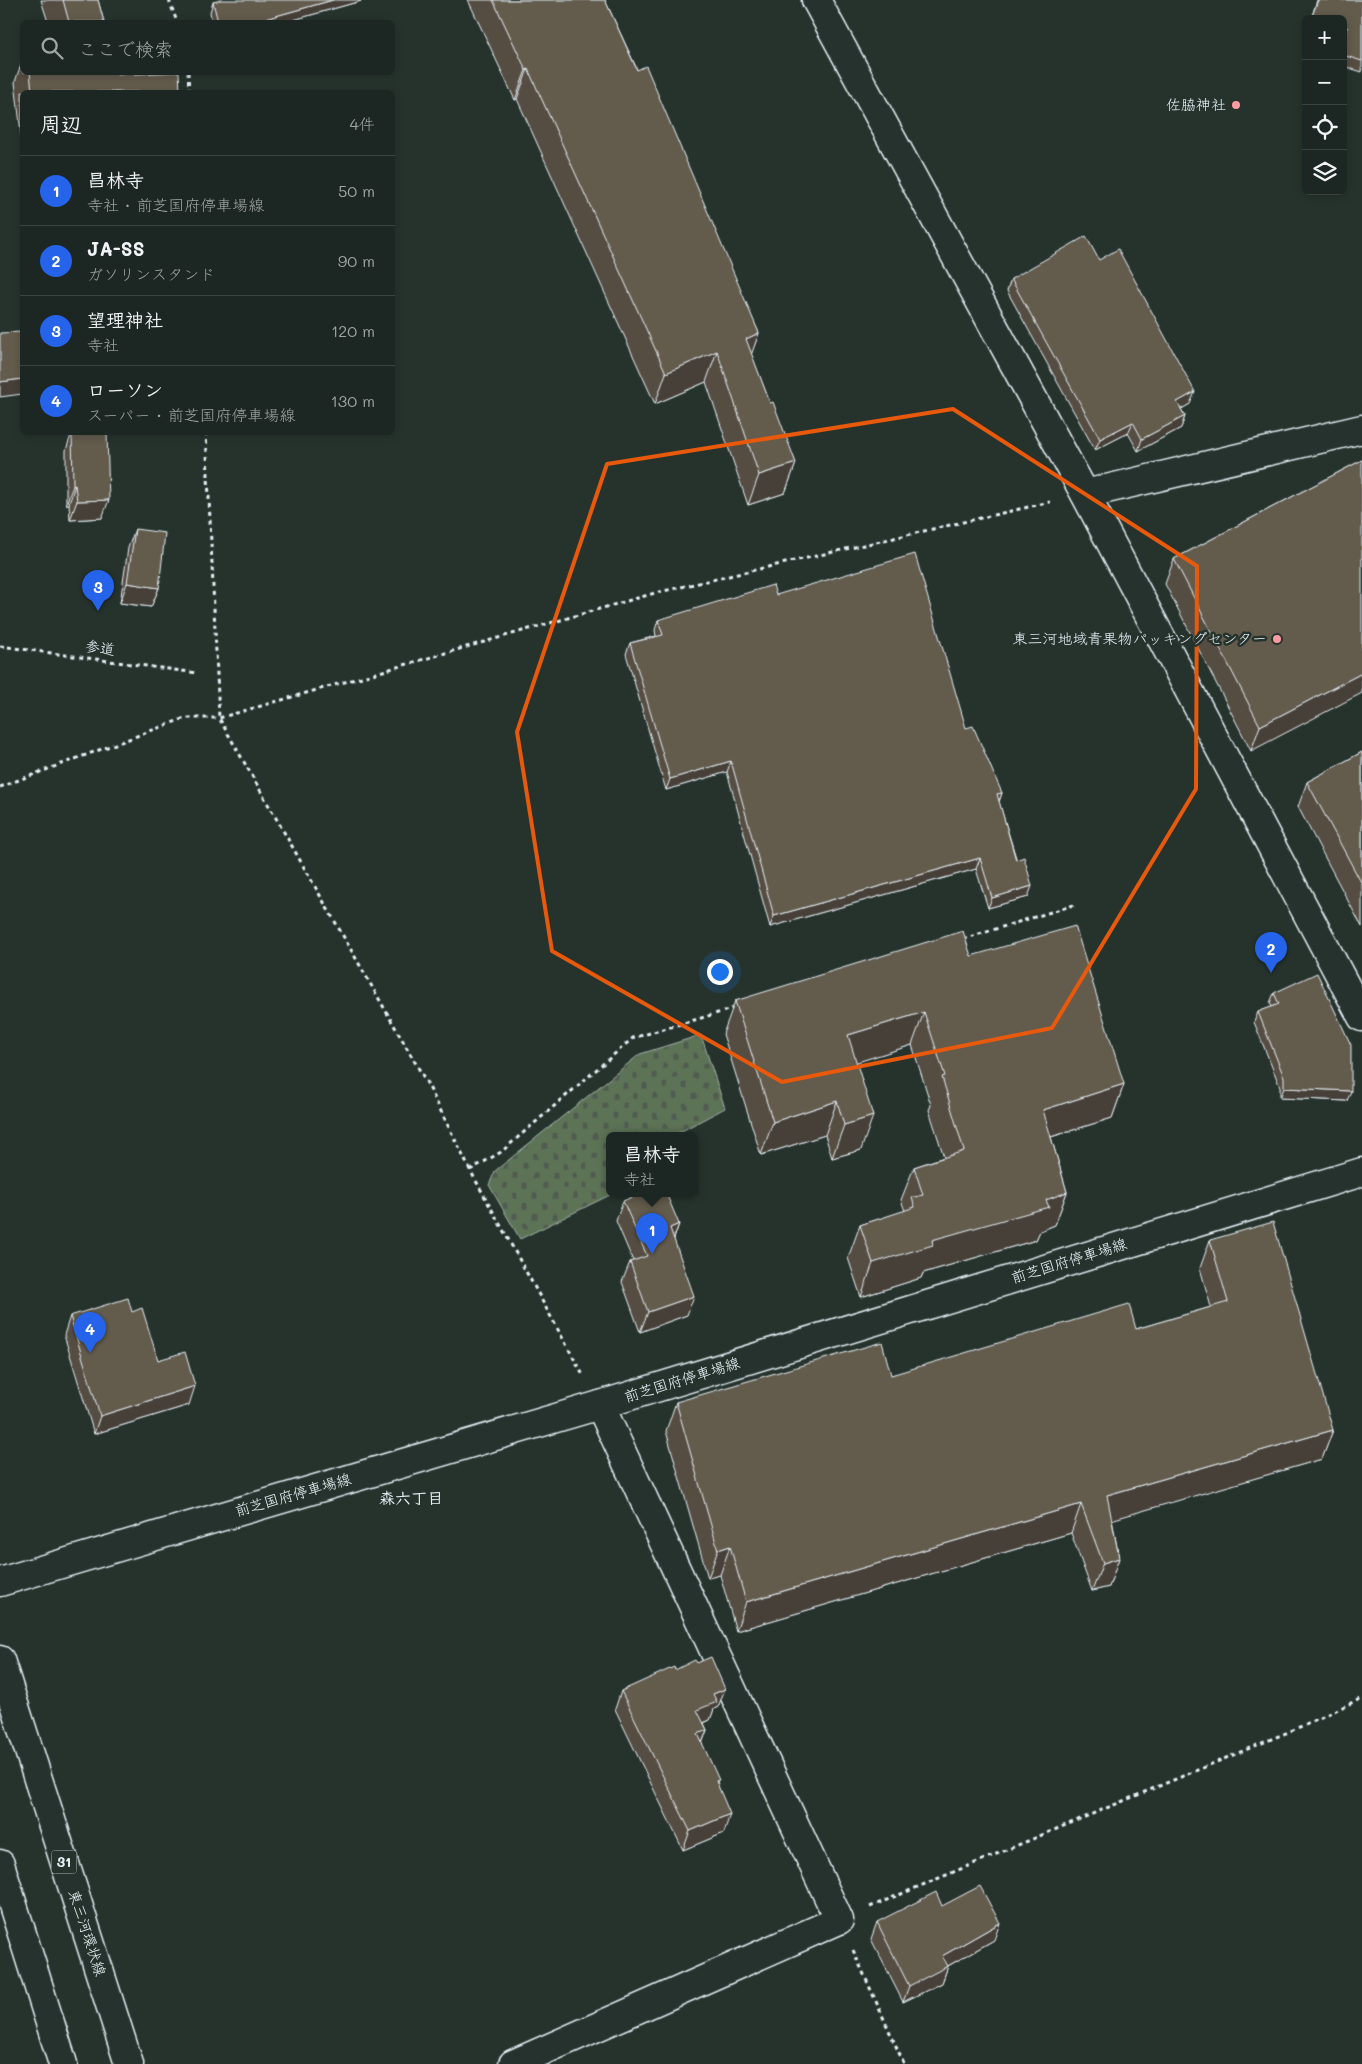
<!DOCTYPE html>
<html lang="ja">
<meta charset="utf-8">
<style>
:root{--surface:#1c2622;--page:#29322f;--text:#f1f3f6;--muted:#a0a5a5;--line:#3a4340;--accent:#2563eb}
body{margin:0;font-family:Mali,"Klee One",sans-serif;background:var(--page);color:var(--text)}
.controls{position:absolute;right:15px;top:15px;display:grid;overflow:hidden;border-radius:8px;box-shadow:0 2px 8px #0003}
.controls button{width:45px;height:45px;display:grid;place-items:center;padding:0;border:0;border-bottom:1px solid var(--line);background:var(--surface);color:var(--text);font:25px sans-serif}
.you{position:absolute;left:719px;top:971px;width:18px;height:18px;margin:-12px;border:4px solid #fff;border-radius:50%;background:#1a73e8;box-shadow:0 0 0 8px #1a73e833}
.badge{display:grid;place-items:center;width:32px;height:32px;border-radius:50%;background:var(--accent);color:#fff;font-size:16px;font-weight:700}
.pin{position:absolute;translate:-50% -41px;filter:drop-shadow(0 1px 2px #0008)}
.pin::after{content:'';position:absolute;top:26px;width:18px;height:15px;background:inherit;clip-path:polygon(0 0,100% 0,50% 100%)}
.popup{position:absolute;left:606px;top:1132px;width:92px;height:65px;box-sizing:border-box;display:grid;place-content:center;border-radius:8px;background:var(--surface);filter:drop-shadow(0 1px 4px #0005);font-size:16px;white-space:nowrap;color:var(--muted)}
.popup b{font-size:19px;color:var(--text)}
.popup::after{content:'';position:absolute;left:50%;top:100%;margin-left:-10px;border:10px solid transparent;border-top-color:var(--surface)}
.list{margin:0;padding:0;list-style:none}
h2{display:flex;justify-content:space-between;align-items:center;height:65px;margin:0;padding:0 20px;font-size:21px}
h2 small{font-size:16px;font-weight:400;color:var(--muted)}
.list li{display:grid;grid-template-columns:32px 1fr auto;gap:15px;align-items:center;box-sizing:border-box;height:70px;padding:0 20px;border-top:1px solid var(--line)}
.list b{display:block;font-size:19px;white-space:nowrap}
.list p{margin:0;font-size:16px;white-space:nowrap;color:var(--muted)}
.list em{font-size:16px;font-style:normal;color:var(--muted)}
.icon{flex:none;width:28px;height:28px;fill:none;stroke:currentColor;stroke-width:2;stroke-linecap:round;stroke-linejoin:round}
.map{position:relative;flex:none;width:1362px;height:2064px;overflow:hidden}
.search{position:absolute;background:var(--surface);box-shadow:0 2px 8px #0003;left:20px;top:20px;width:375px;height:55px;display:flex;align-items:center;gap:12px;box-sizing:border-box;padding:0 18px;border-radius:8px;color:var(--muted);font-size:19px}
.panel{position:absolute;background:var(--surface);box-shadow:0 2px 8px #0003;left:20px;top:90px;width:375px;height:345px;border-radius:8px}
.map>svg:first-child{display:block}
.cemetery{fill:url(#cemetery-stones);stroke:#a2b2a8}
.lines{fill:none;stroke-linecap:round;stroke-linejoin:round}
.minor-casing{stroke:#e8f1f8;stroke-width:31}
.secondary-casing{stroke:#e8f1f8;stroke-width:31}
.primary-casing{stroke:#e8f1f8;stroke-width:31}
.path{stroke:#e8f1f8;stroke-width:3;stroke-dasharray:4 4;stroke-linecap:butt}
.minor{stroke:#26332d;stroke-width:28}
.secondary{stroke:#26332d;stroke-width:28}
.primary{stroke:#26332d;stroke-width:28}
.wall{fill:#564e43;stroke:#e8f1f8}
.shaded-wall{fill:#464037;stroke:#e8f1f8}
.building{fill:#645b4e;stroke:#e8f1f8}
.marked{fill:none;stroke:#e8590c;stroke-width:4;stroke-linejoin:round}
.poi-dot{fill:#ff9aa2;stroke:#26332d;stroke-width:2}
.labels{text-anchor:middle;stroke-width:5;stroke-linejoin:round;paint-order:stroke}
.shield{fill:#26332d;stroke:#aeb8bb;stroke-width:1}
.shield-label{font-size:14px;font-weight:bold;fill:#e8f1f8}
.poi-label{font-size:15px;fill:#e8f1f8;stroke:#26332d;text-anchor:end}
.street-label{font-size:15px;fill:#e8f1f8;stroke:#26332d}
.neighbourhood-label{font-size:16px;font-weight:bold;fill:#e8f1f8;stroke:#26332d}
</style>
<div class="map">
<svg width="1362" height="2064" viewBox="0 0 1362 2064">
<defs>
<pattern id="cemetery-stones" width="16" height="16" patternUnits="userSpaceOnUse" patternTransform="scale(1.25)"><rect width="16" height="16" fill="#5d7357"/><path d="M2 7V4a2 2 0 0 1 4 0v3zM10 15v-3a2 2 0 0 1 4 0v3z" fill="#505b50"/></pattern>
</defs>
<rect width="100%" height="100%" fill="#26332d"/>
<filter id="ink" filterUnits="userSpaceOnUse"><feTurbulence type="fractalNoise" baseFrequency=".02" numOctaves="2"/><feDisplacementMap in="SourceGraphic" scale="10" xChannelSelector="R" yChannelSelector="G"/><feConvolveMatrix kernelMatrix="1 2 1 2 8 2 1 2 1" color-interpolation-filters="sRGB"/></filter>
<g filter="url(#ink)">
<path class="cemetery" d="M 701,1035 L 725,1108 L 674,1135 L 610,1135 L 610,1193 L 614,1193 L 520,1239 L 489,1185 L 495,1171 L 640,1054 Z"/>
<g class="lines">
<g class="minor-casing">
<path id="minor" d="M 816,0 L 1085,494 L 1362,1017
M 1085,494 L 1362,429
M 513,2064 L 839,1920 L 600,1405"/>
</g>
<g class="secondary-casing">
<path id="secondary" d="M 0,1582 L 600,1405 L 1362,1172"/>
</g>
<g class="primary-casing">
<path id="primary" d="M 0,1660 L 129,2064
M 0,1864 L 63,2064"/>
</g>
<path class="path" d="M 169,0 L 177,22
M 188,72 L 189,92
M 206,432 L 219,718 L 428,1085 L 470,1170 L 583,1375
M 0,646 L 197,673
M 0,787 L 185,718 L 219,718 L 655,593 L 1050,502
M 963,939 L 1077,904
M 470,1170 L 501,1152 L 633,1038 L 735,1008
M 870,1907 L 1293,1730 L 1362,1698
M 853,1950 L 904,2064"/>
<use href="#minor" class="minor"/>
<use href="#secondary" class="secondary"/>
<use href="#primary" class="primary"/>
</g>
<path class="wall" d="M 41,0 L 98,0 L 104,22 L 48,22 Z
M 468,0 L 605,0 L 759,333 L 751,354 L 770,403 L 796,463 L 785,493 L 748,505 L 706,382 L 655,404 L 517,99 L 515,100 Z
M 1317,0 L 1362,0 L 1362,72 L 1343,66 L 1343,40 L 1344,38 L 1343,37 L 1343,19 L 1311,19 Z
M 361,1 L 286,22 L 212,22 L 210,12 L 213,2 Z
M 22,61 L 22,72 L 117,72 L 118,75 L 180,92 L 22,92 L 22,142 L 15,82 Z
M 1099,260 L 1190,404 L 1181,409 L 1185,416 L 1181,428 L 1138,451 L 1128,433 L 1095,450 L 1007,291 L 1011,279 Z
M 72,432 L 102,518 L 70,520 L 69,504 L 66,504 L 66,450 Z
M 1362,460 L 1251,751 L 1165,584 L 1174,559 Z
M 135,529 L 159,588 L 151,607 L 120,603 L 128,548 Z
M 776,595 L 966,728 L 1002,793 L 999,802 L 1028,897 L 988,908 L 976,869 L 770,927 L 727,772 L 666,790 L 626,654 L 630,643 L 656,636 L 655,630 L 658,620 Z
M 1362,752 L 1362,927 L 1298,807 L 1307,782 Z
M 971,956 L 1124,1084 L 1112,1118 L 1051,1137 L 1067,1192 L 1055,1225 L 1040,1231 L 1036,1240 L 923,1273 L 921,1278 L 861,1297 L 848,1258 L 860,1225 L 905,1211 L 901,1200 L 914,1167 L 944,1157 L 929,1110 L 931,1105 L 912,1045 L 856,1062 L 861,1150 L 832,1158 L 825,1135 L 761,1155 L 723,1034 L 735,1001 Z
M 1274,993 L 1347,1101 L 1280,1098 L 1280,1087 L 1254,1022 L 1258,1012 L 1272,1007 L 1270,1003 Z
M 623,1201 L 679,1224 L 674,1239 L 687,1315 L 640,1332 L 622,1282 L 630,1262 L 633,1261 L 616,1221 Z
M 1210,1240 L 1333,1430 L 1322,1459 L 1112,1519 L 1119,1558 L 1109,1587 L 1092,1591 L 1071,1533 L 736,1631 L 720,1575 L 708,1578 L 666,1431 L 676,1402 L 891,1375 L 1136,1329 L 1211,1307 L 1200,1268 Z
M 132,1312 L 158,1360 L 189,1405 L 94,1434 L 64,1335 L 70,1316 Z
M 675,1670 L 718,1707 L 714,1709 L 710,1720 L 704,1723 L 707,1730 L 702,1744 L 718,1784 L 724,1833 L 683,1850 L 615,1709 L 621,1691 Z
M 942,1906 L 994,1940 L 948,1966 L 942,1983 L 903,2002 L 871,1939 L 877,1922 Z"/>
<path class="shaded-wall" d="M 333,0 L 361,0 L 361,1 L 286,22 L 254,22 Z
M 528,69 L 517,99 L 515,100 L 526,70 Z
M 759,333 L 748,364 L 746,339 Z
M 717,351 L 706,382 L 655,404 L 666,373 Z
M 22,379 L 22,394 L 0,397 L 0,382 Z
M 1195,392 L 1190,404 L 1173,414 L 1177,402 Z
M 1185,416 L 1181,428 L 1138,451 L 1142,439 Z
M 1133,422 L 1128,433 L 1095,450 L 1100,439 Z
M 796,463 L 785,493 L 748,505 L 759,475 Z
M 75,485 L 69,504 L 66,504 L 73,486 Z
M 109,500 L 102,518 L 70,520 L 77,501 Z
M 127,583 L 159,588 L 151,607 L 120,603 Z
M 1362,673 L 1362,693 L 1251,751 L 1260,726 Z
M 731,761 L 727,772 L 666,790 L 670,779 Z
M 1002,793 L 998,804 L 997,794 Z
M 980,858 L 976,869 L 770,927 L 774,916 Z
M 1032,886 L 1028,897 L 988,908 L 992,898 Z
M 924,1012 L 912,1045 L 835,1069 L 848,1035 Z
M 1124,1084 L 1112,1118 L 1031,1143 L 1043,1110 Z
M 1284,1088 L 1351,1091 L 1347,1101 L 1280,1098 Z
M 837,1101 L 825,1135 L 761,1155 L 773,1122 Z
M 873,1116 L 861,1150 L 832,1158 L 844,1125 Z
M 1067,1192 L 1055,1225 L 1040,1231 L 1036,1240 L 923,1273 L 921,1278 L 861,1297 L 873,1263 L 932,1240 Z
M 679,1224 L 672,1243 L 670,1228 Z
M 694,1296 L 687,1315 L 640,1332 L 648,1312 Z
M 195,1386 L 189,1405 L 94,1434 L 100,1416 Z
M 1333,1430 L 1322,1459 L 1097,1524 L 1107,1495 Z
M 1081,1504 L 1071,1533 L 736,1631 L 746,1602 Z
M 730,1546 L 720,1575 L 708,1578 L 718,1550 Z
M 1119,1558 L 1109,1587 L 1092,1591 L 1103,1563 Z
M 725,1689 L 718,1707 L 714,1709 L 710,1720 L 691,1728 L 697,1710 L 713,1694 Z
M 707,1730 L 700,1748 L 698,1734 Z
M 730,1814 L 724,1833 L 683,1850 L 690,1831 Z
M 1000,1923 L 994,1940 L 944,1968 L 948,1966 L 942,1983 L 903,2002 L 909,1986 L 942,1956 Z"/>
<path class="building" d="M 63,0 L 98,0 L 104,22 L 69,22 Z
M 221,0 L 333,0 L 254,22 L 218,22 L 213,2 Z
M 493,0 L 605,0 L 637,70 L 646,66 L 759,333 L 746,339 L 770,403 L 773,402 L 796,463 L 759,475 L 717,351 L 666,373 L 528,69 L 526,70 Z
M 1318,0 L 1362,0 L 1362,61 L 1343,55 L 1343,41 L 1348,28 L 1343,26 L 1343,19 L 1321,19 L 1312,16 Z
M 30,72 L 117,72 L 118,75 L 179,72 L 180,92 L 32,92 Z
M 1086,236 L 1099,260 L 1118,249 L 1195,392 L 1177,402 L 1185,416 L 1142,439 L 1133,422 L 1100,439 L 1011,279 Z
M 22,332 L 22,379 L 0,382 L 0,333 Z
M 72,432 L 107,432 L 109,500 L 77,501 L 75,485 L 73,486 Z
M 1362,460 L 1362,673 L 1260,726 L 1174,559 Z
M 135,529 L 165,533 L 159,588 L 127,583 Z
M 915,554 L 966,728 L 973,726 L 1002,793 L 997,794 L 1016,860 L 1024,857 L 1032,886 L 992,898 L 980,858 L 774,916 L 731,761 L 670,779 L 630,643 L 663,635 L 658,620 L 773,585 L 776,595 Z
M 1362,752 L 1362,884 L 1307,782 Z
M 1075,926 L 1124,1084 L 1043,1110 L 1067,1192 L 1046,1200 L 1049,1207 L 932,1240 L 933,1245 L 873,1263 L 860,1225 L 915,1207 L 912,1198 L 923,1195 L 914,1167 L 964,1151 L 942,1077 L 945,1076 L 924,1012 L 848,1035 L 873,1116 L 844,1125 L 837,1101 L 773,1122 L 735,1001 L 963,931 L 971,956 Z
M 1317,973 L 1351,1045 L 1351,1091 L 1284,1088 L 1284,1077 L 1258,1012 L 1279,1004 L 1274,993 Z
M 642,1193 L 666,1193 L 679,1224 L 670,1228 L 694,1296 L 648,1312 L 630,1262 L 647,1256 L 623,1201 Z
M 1273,1222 L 1333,1430 L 1107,1495 L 1119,1558 L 1103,1563 L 1081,1504 L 746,1602 L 730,1546 L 718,1550 L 676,1402 L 882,1342 L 891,1375 L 1129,1304 L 1136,1329 L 1228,1302 L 1210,1240 Z
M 128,1298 L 132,1312 L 142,1308 L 158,1360 L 185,1352 L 195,1386 L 100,1416 L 70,1316 Z
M 711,1657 L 725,1689 L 713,1694 L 717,1702 L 697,1710 L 707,1730 L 698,1734 L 719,1780 L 716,1781 L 730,1814 L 690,1831 L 621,1691 L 674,1667 L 675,1670 L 695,1660 L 697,1663 Z
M 980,1886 L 1000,1923 L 942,1956 L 948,1966 L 909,1986 L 877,1922 L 936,1892 L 942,1906 Z"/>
</g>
<path class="marked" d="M 953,409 L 1197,566 L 1196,789 L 1052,1028 L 782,1082 L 552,951 L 517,732 L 607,464 Z"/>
<g class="poi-dot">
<circle cx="1236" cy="105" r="5"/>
<circle cx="1277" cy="639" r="5"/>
</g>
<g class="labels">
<rect class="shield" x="51.5" y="1850.5" width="25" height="23" rx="4"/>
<g class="shield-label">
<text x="64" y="1867">31</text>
</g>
<g class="poi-label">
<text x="1226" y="110">佐脇神社</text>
<text x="1267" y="644">東三河地域青果物パッキングセンター</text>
</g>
<g class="street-label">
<text transform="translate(100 648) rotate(8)" y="5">参道</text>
<text transform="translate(1069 1261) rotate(-17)" y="5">前芝国府停車場線</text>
<text transform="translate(682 1380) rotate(-17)" y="5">前芝国府停車場線</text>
<text transform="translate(293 1495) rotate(-16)" y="5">前芝国府停車場線</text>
<text transform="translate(87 1933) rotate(72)" y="5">東三河環状線</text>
</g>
<g class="neighbourhood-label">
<text x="411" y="1504">森六丁目</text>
</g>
</g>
</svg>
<div class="controls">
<button>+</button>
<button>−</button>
<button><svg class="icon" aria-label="locate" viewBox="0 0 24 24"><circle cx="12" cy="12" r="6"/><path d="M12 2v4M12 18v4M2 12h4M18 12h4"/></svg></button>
<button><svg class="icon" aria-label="layers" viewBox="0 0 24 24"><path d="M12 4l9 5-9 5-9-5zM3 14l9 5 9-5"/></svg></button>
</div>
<div class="you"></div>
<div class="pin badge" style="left:652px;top:1254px">1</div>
<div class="popup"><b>昌林寺</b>寺社</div>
<div class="pin badge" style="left:1271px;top:973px">2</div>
<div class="pin badge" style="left:98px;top:611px">3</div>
<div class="pin badge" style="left:90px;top:1353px">4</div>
<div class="search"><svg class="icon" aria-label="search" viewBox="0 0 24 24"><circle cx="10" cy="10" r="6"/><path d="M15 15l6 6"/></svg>ここで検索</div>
<section class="panel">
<h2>周辺<small>4件</small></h2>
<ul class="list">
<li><span class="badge">1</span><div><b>昌林寺</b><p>寺社 · 前芝国府停車場線</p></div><em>50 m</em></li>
<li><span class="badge">2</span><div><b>JA-SS</b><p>ガソリンスタンド</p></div><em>90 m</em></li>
<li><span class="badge">3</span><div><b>望理神社</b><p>寺社</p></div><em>120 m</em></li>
<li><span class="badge">4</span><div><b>ローソン</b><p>スーパー · 前芝国府停車場線</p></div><em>130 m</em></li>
</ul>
</section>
</div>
